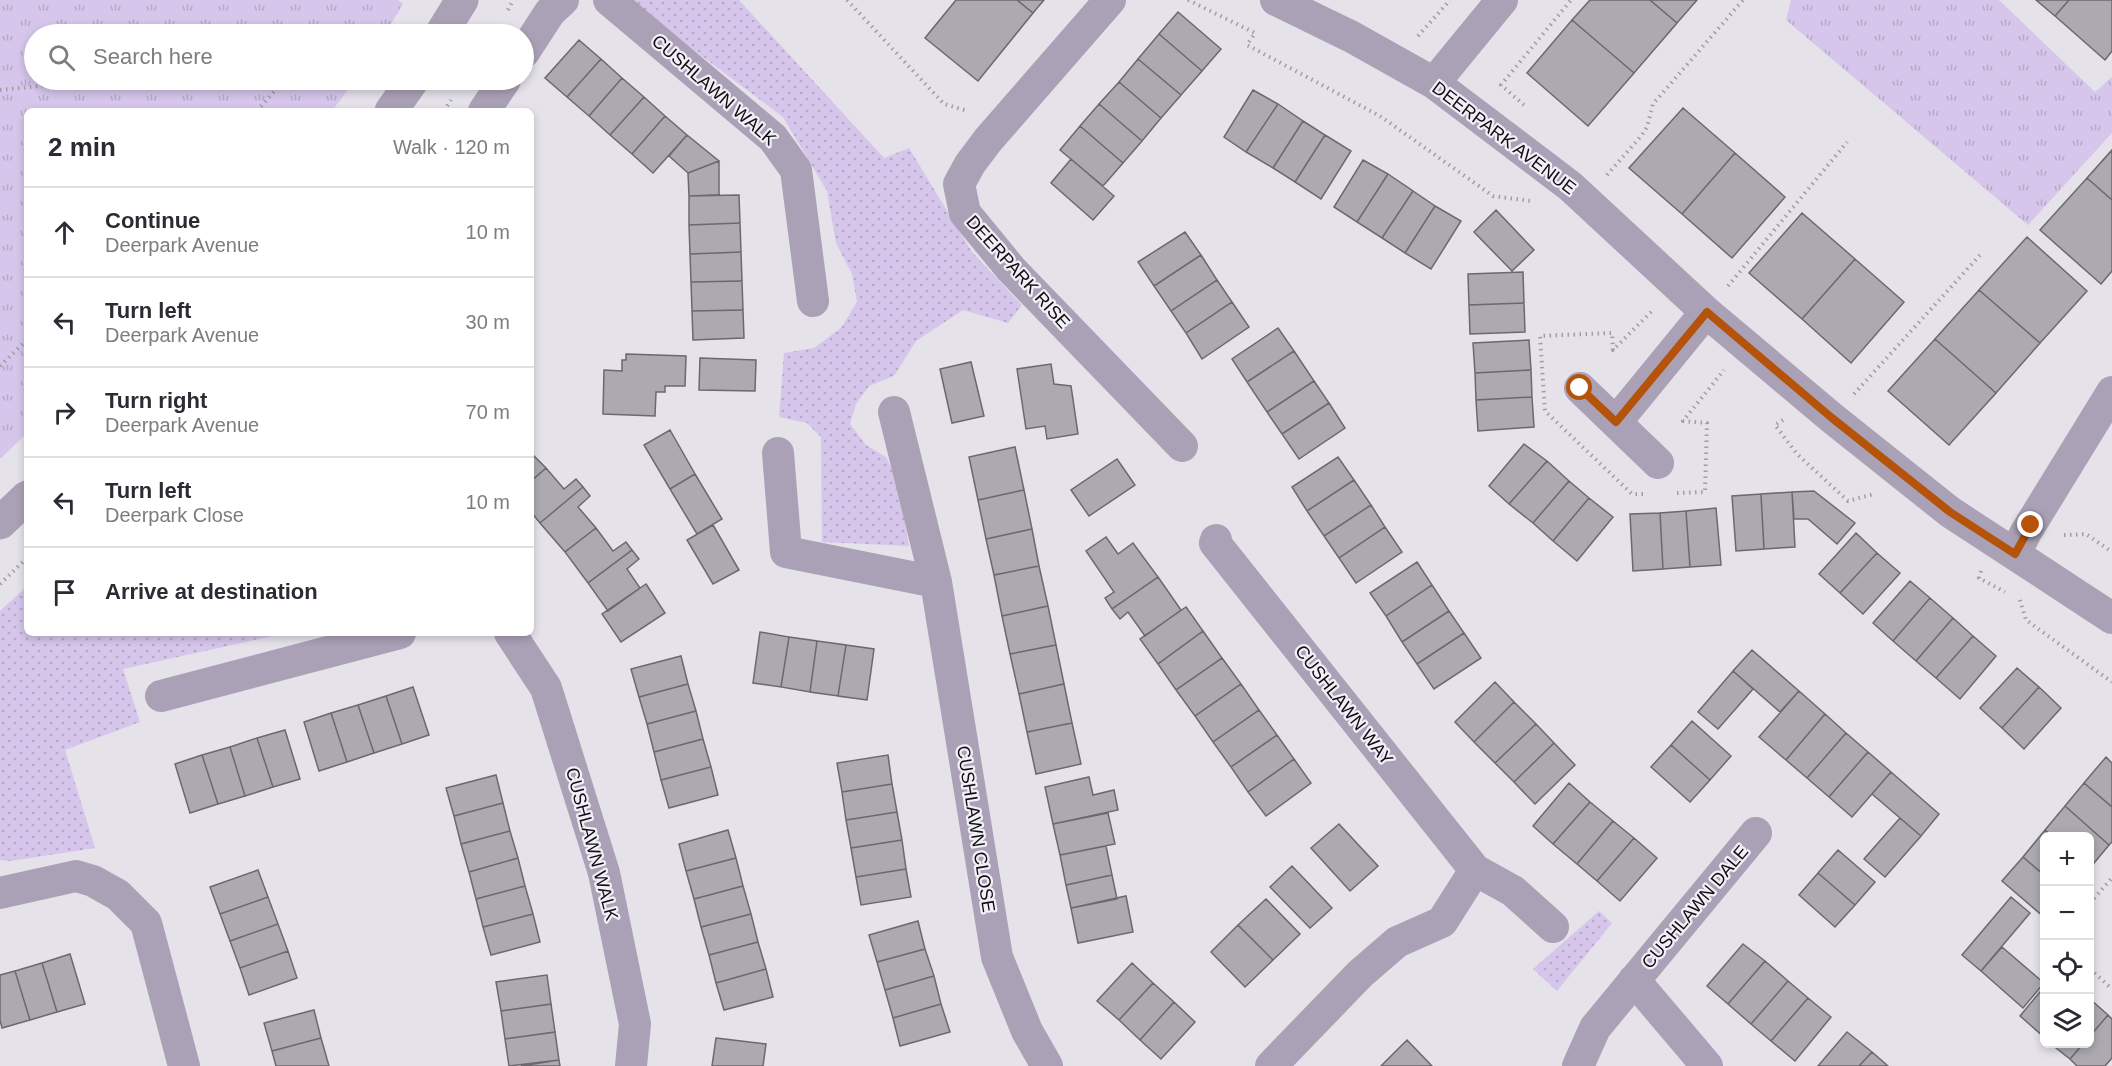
<!DOCTYPE html>
<meta charset="utf-8">
<style>
:root{--surface:#fff;--page:#f7f7f7;--text:#2b2b33;--muted:#7c7c81;--line:#e1e1e2}
body{margin:0;font-family:Arial,sans-serif;background:var(--page);color:var(--text)}
.controls{position:absolute;right:18px;bottom:18px;display:grid;overflow:hidden;border-radius:9px;box-shadow:0 3px 9px #0003}
.controls button{width:54px;height:54px;display:grid;place-items:center;padding:0;border:0;border-bottom:2px solid var(--line);background:var(--surface);color:var(--text);font:30px sans-serif}
.stop{position:absolute;width:18px;height:18px;margin:-14px;border:4px solid #b45309;border-radius:50%;background:#fff}
.stop.end{background:#b45309;border-color:#fff;box-shadow:0 2px 6px #0008}
.list{margin:0;padding:0;list-style:none}
h2{display:flex;justify-content:space-between;align-items:center;height:78px;margin:0;padding:0 24px;font-size:26px}
h2 small{font-size:20px;font-weight:400;color:var(--muted)}
.list li{display:grid;grid-template-columns:39px 1fr auto;gap:18px;align-items:center;box-sizing:border-box;height:90px;padding:0 24px;border-top:2px solid var(--line)}
.list b{display:block;font-size:22px;white-space:nowrap}
.list p{margin:0;font-size:20px;white-space:nowrap;color:var(--muted)}
.list em{font-size:20px;font-style:normal;color:var(--muted)}
.icon{flex:none;width:33px;height:33px;fill:none;stroke:currentColor;stroke-width:2;stroke-linecap:round;stroke-linejoin:round}
.map{position:relative;flex:none;width:2112px;height:1066px;overflow:hidden}
.search{position:absolute;background:var(--surface);box-shadow:0 3px 9px #0003;left:24px;top:24px;width:510px;height:66px;display:flex;align-items:center;gap:15px;box-sizing:border-box;padding:0 21px;border-radius:33px;color:var(--muted);font-size:22px}
.panel{position:absolute;background:var(--surface);box-shadow:0 3px 9px #0003;left:24px;top:108px;width:510px;height:528px;border-radius:9px}
.map>svg:first-child{display:block}
.grass{fill:url(#grass-dots)}
.park{fill:url(#park-tufts)}
.building{fill:#aca9b0;stroke:#6b686f;stroke-width:1.5}
.lines{fill:none;stroke-linecap:round;stroke-linejoin:round}
.path{stroke:#a09ea4;stroke-width:4;stroke-dasharray:1.5 4.5;stroke-linecap:butt}
.minor{stroke:#aaa1b6;stroke-width:32}
.tertiary{stroke:#aaa1b6;stroke-width:33}
.route{stroke:#b45309;stroke-width:8}
.labels{text-anchor:middle;stroke-width:4.5;stroke-linejoin:round;paint-order:stroke}
.street-label{font-size:18px;fill:#0e0d10;stroke:#f3eff8}
</style>
<div class="map">
<svg width="2112" height="1066" viewBox="0 0 2112 1066">
<defs>
<pattern id="grass-dots" width="8" height="8" patternUnits="userSpaceOnUse" patternTransform="scale(1.5)"><rect width="8" height="8" fill="#d6c6eb"/><path d="M2 2h.1M6 6h.1" fill="none" stroke="#b6a9c8" stroke-width="1.8" stroke-linecap="round"/></pattern>
<pattern id="park-tufts" width="24" height="20" patternUnits="userSpaceOnUse" patternTransform="scale(1.5)"><rect width="24" height="20" fill="#d6c6eb"/><path d="M3 7l-1-3M5 7V3M7 7l1-3M15 17l-1-3M17 17v-4M19 17l1-3" fill="none" stroke="#b6a9c8"/></pattern>
</defs>
<rect width="100%" height="100%" fill="#e5e2ea"/>
<path class="grass" d="M 627,0 L 739,0 L 884,158 L 909,148 L 972,252 L 1022,305 L 1008,323 L 963,310 L 916,341 L 894,376 L 869,386 L 856,404 L 850,424 L 866,445 L 886,457 L 898,482 L 909,546 L 822,542 L 821,437 L 807,423 L 779,417 L 784,353 L 814,348 L 841,328 L 857,302 L 852,274 L 836,243 L 827,191 L 783,117 Z
M 27,586 L 27,633 L 286,633 L 123,669 L 140,722 L 65,750 L 95,848 L 11,861 L 0,860 L 0,611 Z
M 1599,911 L 1612,923 L 1557,991 L 1533,969 Z"/>
<path class="park" d="M 0,0 L 398,0 L 403,4 L 385,34 L 34,34 L 34,80 L 355,80 L 332,111 L 27,111 L 27,433 L 0,459 Z
M 1791,0 L 1999,0 L 2095,92 L 2112,77 L 2112,133 L 2028,225 L 1786,20 Z"/>
<path class="building" d="M 956,0 L 1017,0 L 1033,13 L 978,81 L 925,38 Z
M 1017,0 L 1044,0 L 1033,13 Z
M 1590,0 L 1650,0 L 1677,23 L 1634,73 L 1572,20 Z
M 1650,0 L 1697,0 L 1677,23 Z
M 2036,0 L 2069,0 L 2055,16 Z
M 2069,0 L 2112,0 L 2112,51 L 2105,60 L 2055,16 Z
M 1178,12 L 1221,49 L 1202,71 L 1159,34 Z
M 1572,20 L 1634,73 L 1588,126 L 1527,73 Z
M 1159,34 L 1202,71 L 1181,95 L 1138,59 Z
M 579,40 L 601,59 L 567,97 L 545,78 Z
M 601,59 L 622,78 L 589,116 L 567,97 Z
M 1138,59 L 1181,95 L 1161,118 L 1119,82 Z
M 622,78 L 644,97 L 610,135 L 589,116 Z
M 1119,82 L 1161,118 L 1142,141 L 1099,104 Z
M 1253,90 L 1278,104 L 1246,152 L 1224,137 Z
M 644,97 L 665,116 L 632,154 L 610,135 Z
M 1099,104 L 1142,141 L 1123,163 L 1080,126 Z
M 1278,104 L 1303,121 L 1273,168 L 1246,152 Z
M 1683,108 L 1735,153 L 1682,214 L 1629,168 Z
M 665,116 L 687,135 L 653,173 L 632,154 Z
M 1303,121 L 1325,135 L 1295,182 L 1273,168 Z
M 1080,126 L 1123,163 L 1103,186 L 1060,150 Z
M 687,135 L 719,161 L 688,173 L 669,156 Z
M 1325,135 L 1351,151 L 1321,199 L 1295,182 Z
M 2112,150 L 2112,200 L 2087,178 Z
M 1735,153 L 1785,197 L 1732,258 L 1682,214 Z
M 1071,159 L 1114,196 L 1093,220 L 1051,183 Z
M 1363,160 L 1388,174 L 1357,222 L 1334,207 Z
M 719,161 L 719,195 L 689,196 L 688,173 Z
M 1388,174 L 1413,191 L 1382,238 L 1357,222 Z
M 2087,178 L 2112,200 L 2112,271 L 2101,284 L 2040,230 Z
M 1413,191 L 1435,206 L 1405,253 L 1382,238 Z
M 739,195 L 740,223 L 689,225 L 689,196 Z
M 1435,206 L 1461,221 L 1431,269 L 1405,253 Z
M 1496,210 L 1534,250 L 1512,271 L 1474,232 Z
M 1802,213 L 1855,259 L 1802,319 L 1749,273 Z
M 740,223 L 741,252 L 690,254 L 689,225 Z
M 1185,232 L 1201,255 L 1154,286 L 1138,262 Z
M 2027,237 L 2087,291 L 2040,343 L 1979,290 Z
M 741,252 L 742,281 L 691,282 L 690,254 Z
M 1201,255 L 1217,280 L 1171,311 L 1154,286 Z
M 1855,259 L 1904,302 L 1851,363 L 1802,319 Z
M 1523,272 L 1524,303 L 1469,305 L 1468,274 Z
M 1217,280 L 1232,302 L 1186,333 L 1171,311 Z
M 742,281 L 743,310 L 692,311 L 691,282 Z
M 1979,290 L 2040,343 L 1996,393 L 1935,339 Z
M 1232,302 L 1249,327 L 1202,359 L 1186,333 Z
M 1524,303 L 1525,332 L 1470,334 L 1469,305 Z
M 743,310 L 744,338 L 693,340 L 692,311 Z
M 1278,328 L 1294,351 L 1247,382 L 1232,359 Z
M 1935,339 L 1996,393 L 1949,445 L 1888,391 Z
M 1529,340 L 1531,370 L 1475,373 L 1473,343 Z
M 1294,351 L 1314,381 L 1267,412 L 1247,382 Z
M 626,354 L 686,356 L 685,386 L 665,386 L 665,392 L 656,392 L 655,416 L 603,414 L 604,370 L 622,371 L 622,360 L 626,360 Z
M 700,358 L 756,360 L 755,391 L 699,390 Z
M 971,362 L 984,416 L 952,423 L 940,369 Z
M 1051,364 L 1054,384 L 1071,386 L 1078,434 L 1047,439 L 1045,426 L 1026,429 L 1017,369 Z
M 1531,370 L 1532,397 L 1476,400 L 1475,373 Z
M 1314,381 L 1329,403 L 1282,434 L 1267,412 Z
M 1532,397 L 1534,427 L 1478,431 L 1476,400 Z
M 1329,403 L 1345,428 L 1299,459 L 1282,434 Z
M 670,430 L 695,474 L 670,489 L 644,445 Z
M 1524,444 L 1547,461 L 1509,504 L 1489,486 Z
M 1015,447 L 1024,490 L 978,500 L 969,457 Z
M 531,453 L 546,468 L 531,481 Z
M 1338,457 L 1354,480 L 1307,511 L 1292,487 Z
M 1117,459 L 1135,485 L 1089,516 L 1071,490 Z
M 1547,461 L 1569,481 L 1533,523 L 1509,504 Z
M 546,468 L 564,489 L 576,479 L 583,487 L 540,523 L 531,512 L 531,481 Z
M 695,474 L 722,519 L 697,534 L 670,489 Z
M 1354,480 L 1371,505 L 1324,536 L 1307,511 Z
M 1569,481 L 1589,498 L 1553,541 L 1533,523 Z
M 583,487 L 590,496 L 578,507 L 596,528 L 565,552 L 540,523 Z
M 1024,490 L 1032,529 L 986,539 L 978,500 Z
M 1814,491 L 1855,523 L 1837,544 L 1808,519 L 1794,519 L 1792,492 Z
M 1792,492 L 1795,547 L 1764,549 L 1761,494 Z
M 1761,494 L 1764,549 L 1736,551 L 1732,496 Z
M 1589,498 L 1613,517 L 1577,561 L 1553,541 Z
M 1371,505 L 1385,527 L 1339,558 L 1324,536 Z
M 1716,508 L 1721,565 L 1690,567 L 1686,511 Z
M 1686,511 L 1690,567 L 1663,569 L 1660,513 Z
M 1660,513 L 1663,569 L 1633,571 L 1630,514 Z
M 713,525 L 739,570 L 713,584 L 687,540 Z
M 1385,527 L 1402,552 L 1356,583 L 1339,558 Z
M 596,528 L 613,551 L 626,542 L 632,550 L 588,583 L 565,552 Z
M 1032,529 L 1039,566 L 994,575 L 986,539 Z
M 1856,533 L 1877,553 L 1840,593 L 1819,574 Z
M 1106,537 L 1118,554 L 1133,543 L 1158,577 L 1112,609 L 1105,598 L 1114,592 L 1086,551 Z
M 632,550 L 639,559 L 627,569 L 640,588 L 608,611 L 588,583 Z
M 1877,553 L 1900,573 L 1863,614 L 1840,593 Z
M 1417,562 L 1432,585 L 1386,616 L 1370,593 Z
M 1039,566 L 1048,606 L 1002,616 L 994,575 Z
M 1158,577 L 1181,610 L 1145,636 L 1128,612 L 1120,619 L 1112,609 Z
M 1910,581 L 1930,598 L 1893,641 L 1873,623 Z
M 646,584 L 665,613 L 621,642 L 602,614 Z
M 1432,585 L 1449,611 L 1402,642 L 1386,616 Z
M 1930,598 L 1953,618 L 1916,661 L 1893,641 Z
M 1048,606 L 1056,645 L 1010,654 L 1002,616 Z
M 1186,607 L 1203,631 L 1158,664 L 1140,639 Z
M 1449,611 L 1464,633 L 1417,664 L 1402,642 Z
M 1953,618 L 1973,636 L 1936,678 L 1916,661 Z
M 1203,631 L 1222,658 L 1176,690 L 1158,664 Z
M 760,632 L 789,637 L 781,687 L 753,683 Z
M 1464,633 L 1481,658 L 1434,689 L 1417,664 Z
M 1973,636 L 1996,656 L 1960,699 L 1936,678 Z
M 789,637 L 817,641 L 810,692 L 781,687 Z
M 817,641 L 846,645 L 838,696 L 810,692 Z
M 846,645 L 874,649 L 867,700 L 838,696 Z
M 1056,645 L 1064,684 L 1019,694 L 1010,654 Z
M 1752,650 L 1799,691 L 1780,712 L 1733,671 Z
M 681,656 L 688,684 L 639,697 L 631,669 Z
M 1222,658 L 1241,684 L 1195,716 L 1176,690 Z
M 2017,668 L 2039,687 L 2002,728 L 1980,708 Z
M 1733,671 L 1753,689 L 1718,729 L 1698,712 Z
M 1495,682 L 1514,702 L 1474,742 L 1455,722 Z
M 688,684 L 696,711 L 647,724 L 639,697 Z
M 1064,684 L 1072,723 L 1027,732 L 1019,694 Z
M 1241,684 L 1259,710 L 1213,742 L 1195,716 Z
M 413,687 L 429,735 L 402,744 L 386,696 Z
M 2039,687 L 2061,708 L 2024,749 L 2002,728 Z
M 1799,691 L 1825,714 L 1786,760 L 1759,737 Z
M 386,696 L 402,744 L 374,753 L 358,705 Z
M 1514,702 L 1536,724 L 1495,763 L 1474,742 Z
M 358,705 L 374,753 L 347,762 L 331,713 Z
M 1259,710 L 1277,735 L 1231,767 L 1213,742 Z
M 696,711 L 703,739 L 654,752 L 647,724 Z
M 331,713 L 347,762 L 319,771 L 304,722 Z
M 1825,714 L 1846,733 L 1807,778 L 1786,760 Z
M 1692,721 L 1731,756 L 1710,780 L 1671,745 Z
M 1072,723 L 1081,764 L 1036,774 L 1027,732 Z
M 1536,724 L 1554,743 L 1514,782 L 1495,763 Z
M 285,730 L 300,779 L 273,787 L 257,738 Z
M 1846,733 L 1868,752 L 1829,797 L 1807,778 Z
M 1277,735 L 1294,759 L 1248,792 L 1231,767 Z
M 257,738 L 273,787 L 245,796 L 230,747 Z
M 703,739 L 711,767 L 661,780 L 654,752 Z
M 1554,743 L 1575,765 L 1535,804 L 1514,782 Z
M 1671,745 L 1710,780 L 1690,802 L 1651,767 Z
M 230,747 L 245,796 L 218,804 L 202,755 Z
M 1868,752 L 1891,772 L 1852,817 L 1829,797 Z
M 202,755 L 218,804 L 190,813 L 175,764 Z
M 888,755 L 892,784 L 842,792 L 837,763 Z
M 2106,757 L 2112,763 L 2112,807 L 2084,783 Z
M 1294,759 L 1311,783 L 1266,816 L 1248,792 Z
M 711,767 L 718,795 L 669,808 L 661,780 Z
M 1891,772 L 1939,814 L 1921,836 L 1872,794 Z
M 496,775 L 503,803 L 454,816 L 446,788 Z
M 1089,777 L 1093,795 L 1114,790 L 1118,810 L 1053,824 L 1045,787 Z
M 1569,783 L 1590,802 L 1553,844 L 1533,826 Z
M 2084,783 L 2112,807 L 2112,842 L 2109,845 L 2065,806 Z
M 892,784 L 897,812 L 846,820 L 842,792 Z
M 1590,802 L 1613,821 L 1577,864 L 1553,844 Z
M 503,803 L 510,831 L 461,844 L 454,816 Z
M 2065,806 L 2109,845 L 2090,868 L 2090,836 L 2052,836 L 2045,830 Z
M 897,812 L 902,840 L 851,848 L 846,820 Z
M 1108,813 L 1115,844 L 1060,855 L 1053,824 Z
M 1900,818 L 1921,836 L 1885,877 L 1864,859 Z
M 1613,821 L 1634,838 L 1597,881 L 1577,864 Z
M 1339,824 L 1378,866 L 1350,891 L 1311,848 Z
M 728,830 L 736,858 L 686,871 L 679,844 Z
M 2045,830 L 2052,836 L 2044,836 L 2044,875 L 2023,857 Z
M 510,831 L 518,858 L 469,872 L 461,844 Z
M 1634,838 L 1657,858 L 1620,901 L 1597,881 Z
M 902,840 L 906,869 L 856,877 L 851,848 Z
M 1106,846 L 1112,875 L 1066,885 L 1060,855 Z
M 1838,850 L 1875,882 L 1855,905 L 1818,873 Z
M 2023,857 L 2044,875 L 2044,917 L 2002,881 Z
M 518,858 L 525,886 L 476,899 L 469,872 Z
M 736,858 L 743,886 L 694,899 L 686,871 Z
M 1292,866 L 1332,908 L 1310,928 L 1270,887 Z
M 906,869 L 911,897 L 861,905 L 856,877 Z
M 258,870 L 268,897 L 220,914 L 210,887 Z
M 1818,873 L 1855,905 L 1835,927 L 1799,895 Z
M 1112,875 L 1117,899 L 1071,908 L 1066,885 Z
M 525,886 L 533,914 L 483,927 L 476,899 Z
M 743,886 L 751,914 L 701,927 L 694,899 Z
M 1126,896 L 1133,932 L 1078,943 L 1071,908 Z
M 268,897 L 278,924 L 230,941 L 220,914 Z
M 2011,897 L 2030,913 L 1981,971 L 1962,955 Z
M 1266,899 L 1300,934 L 1273,960 L 1238,925 Z
M 533,914 L 540,942 L 491,955 L 483,927 Z
M 751,914 L 758,942 L 709,955 L 701,927 Z
M 918,921 L 925,949 L 877,962 L 869,935 Z
M 278,924 L 288,951 L 240,968 L 230,941 Z
M 1238,925 L 1273,960 L 1245,987 L 1211,952 Z
M 758,942 L 766,969 L 716,983 L 709,955 Z
M 1743,944 L 1765,961 L 1728,1004 L 1707,986 Z
M 2002,947 L 2044,983 L 2023,1008 L 1981,971 Z
M 925,949 L 934,976 L 885,990 L 877,962 Z
M 288,951 L 297,978 L 249,995 L 240,968 Z
M 70,954 L 85,1004 L 57,1012 L 42,963 Z
M 1765,961 L 1788,981 L 1751,1024 L 1728,1004 Z
M 42,963 L 57,1012 L 30,1020 L 15,971 Z
M 1132,963 L 1153,983 L 1119,1020 L 1097,1001 Z
M 766,969 L 773,997 L 724,1010 L 716,983 Z
M 15,971 L 30,1020 L 2,1028 L 0,1020 L 0,975 Z
M 547,975 L 551,1004 L 501,1011 L 496,982 Z
M 934,976 L 941,1004 L 893,1018 L 885,990 Z
M 1788,981 L 1808,998 L 1771,1041 L 1751,1024 Z
M 1153,983 L 1174,1002 L 1140,1040 L 1119,1020 Z
M 2044,987 L 2044,1037 L 2020,1016 Z
M 1808,998 L 1831,1017 L 1795,1061 L 1771,1041 Z
M 2090,999 L 2108,1015 L 2090,1036 Z
M 1174,1002 L 1195,1022 L 1161,1059 L 1140,1040 Z
M 551,1004 L 555,1032 L 505,1039 L 501,1011 Z
M 941,1004 L 950,1032 L 900,1046 L 893,1018 Z
M 314,1010 L 321,1038 L 272,1051 L 264,1023 Z
M 2108,1015 L 2112,1019 L 2112,1058 L 2105,1066 L 2077,1066 L 2070,1059 L 2083,1044 L 2090,1044 L 2090,1036 Z
M 555,1032 L 559,1060 L 509,1066 L 505,1039 Z
M 1847,1032 L 1872,1052 L 1859,1066 L 1818,1066 Z
M 321,1038 L 329,1066 L 276,1066 L 272,1051 Z
M 716,1038 L 766,1044 L 763,1066 L 712,1066 Z
M 1407,1040 L 1432,1066 L 1381,1066 Z
M 2051,1044 L 2083,1044 L 2070,1059 Z
M 1872,1052 L 1888,1066 L 1859,1066 Z
M 559,1060 L 560,1066 L 521,1066 Z"/>
<g class="lines">
<path class="path" d="M 847,0 L 944,104 L 968,111
M 1188,0 L 1255,33 L 1247,45 L 1380,116 L 1493,196 L 1531,201
M 508,10 L 513,0
M 1418,36 L 1450,0
M 0,90 L 100,80
M 1524,105 L 1501,85 L 1571,0
M 257,111 L 284,80
M 444,111 L 451,100
M 1607,175 L 1642,135 L 1647,127 L 1653,104 L 1743,0
M 1728,286 L 1847,142
M 0,366 L 27,340
M 1854,394 L 1980,255
M 1783,420 L 1775,425 L 1797,454 L 1848,501 L 1874,494
M 1677,493 L 1705,492 L 1707,423 L 1683,421 L 1724,370
M 1643,494 L 1632,494 L 1545,411 L 1540,336 L 1612,333 L 1613,350 L 1654,309
M 2064,535 L 2086,534 L 2112,552
M 1981,571 L 1979,578 L 2005,592
M 0,584 L 27,558
M 2020,600 L 2026,620 L 2112,682
M 2090,903 L 2112,878
M 2090,969 L 2112,989"/>
<path class="minor" d="M 609,0 L 773,138 L 796,170 L 813,301
M 1110,0 L 988,140 L 970,164 L 959,184 L 965,213 L 1011,269 L 1182,446
M 1276,0 L 1352,37 L 1434,83 L 1570,186 L 1706,312 L 1832,418 L 1950,512 L 2112,618
M 524,52 L 550,12 L 563,0
M 1434,83 L 1502,0
M 484,111 L 505,80
M 1580,388 L 1658,463
M 894,412 L 936,582 L 997,957 L 1027,1031 L 1047,1066
M 1616,422 L 1706,312
M 778,453 L 786,552 L 936,582
M 1216,540 L 1215,543 L 1475,870 L 1513,891 L 1553,927
M 2015,554 L 2026,532 L 2112,392
M 510,633 L 546,688 L 604,873 L 635,1024 L 631,1066
M 161,696 L 400,633
M 0,893 L 76,876 L 93,881 L 118,895 L 146,923 L 184,1066
M 1634,980 L 1707,1066
M 1271,1066 L 1360,974 L 1397,942 L 1442,922 L 1475,870
M 1578,1066 L 1595,1028 L 1756,833"/>
<path class="tertiary" d="M 441,34 L 462,0
M 391,111 L 413,80
M 0,523 L 27,497"/>
</g>
<g class="lines">
<path class="route" d="M 1580,388 L 1616,422 L 1707,312 L 1832,418 L 1950,512 L 2015,554 L 2031,525"/>
</g>
<g class="labels">
<g class="street-label">
<text transform="translate(714 90) rotate(41)" y="6">CUSHLAWN WALK</text>
<text transform="translate(1504 138) rotate(37)" y="6">DEERPARK AVENUE</text>
<text transform="translate(1018 272) rotate(48)" y="6">DEERPARK RISE</text>
<text transform="translate(1344 705) rotate(52)" y="6">CUSHLAWN WAY</text>
<text transform="translate(976 829) rotate(81)" y="6">CUSHLAWN CLOSE</text>
<text transform="translate(592 844) rotate(75)" y="6">CUSHLAWN WALK</text>
<text transform="translate(1695 907) rotate(-50)" y="6">CUSHLAWN DALE</text>
</g>
</g>
</svg>
<div class="controls">
<button>+</button>
<button>−</button>
<button><svg class="icon" aria-label="locate" viewBox="0 0 24 24"><circle cx="12" cy="12" r="6"/><path d="M12 2v4M12 18v4M2 12h4M18 12h4"/></svg></button>
<button><svg class="icon" aria-label="layers" viewBox="0 0 24 24"><path d="M12 4l9 5-9 5-9-5zM3 14l9 5 9-5"/></svg></button>
</div>
<div class="stop" style="left:1580px;top:388px"></div>
<div class="stop end" style="left:2031px;top:525px"></div>
<div class="search"><svg class="icon" aria-label="search" viewBox="0 0 24 24"><circle cx="10" cy="10" r="6"/><path d="M15 15l6 6"/></svg>Search here</div>
<section class="panel">
<h2>2 min<small>Walk · 120 m</small></h2>
<ul class="list">
<li><svg class="icon" aria-label="ahead" viewBox="0 0 24 24"><path d="M12 20V5M6 11l6-6 6 6"/></svg><div><b>Continue</b><p>Deerpark Avenue</p></div><em>10 m</em></li>
<li><svg class="icon" aria-label="left" viewBox="0 0 24 24"><path d="M17 20v-9H6M10 6l-5 5 5 5"/></svg><div><b>Turn left</b><p>Deerpark Avenue</p></div><em>30 m</em></li>
<li><svg class="icon" aria-label="right" viewBox="0 0 24 24"><path d="M7 20v-9h11M14 6l5 5-5 5"/></svg><div><b>Turn right</b><p>Deerpark Avenue</p></div><em>70 m</em></li>
<li><svg class="icon" aria-label="left" viewBox="0 0 24 24"><path d="M17 20v-9H6M10 6l-5 5 5 5"/></svg><div><b>Turn left</b><p>Deerpark Close</p></div><em>10 m</em></li>
<li><svg class="icon" aria-label="arrive" viewBox="0 0 24 24"><path d="M6 21V4h12l-3 4 3 4H6"/></svg><div><b>Arrive at destination</b></div></li>
</ul>
</section>
</div>
